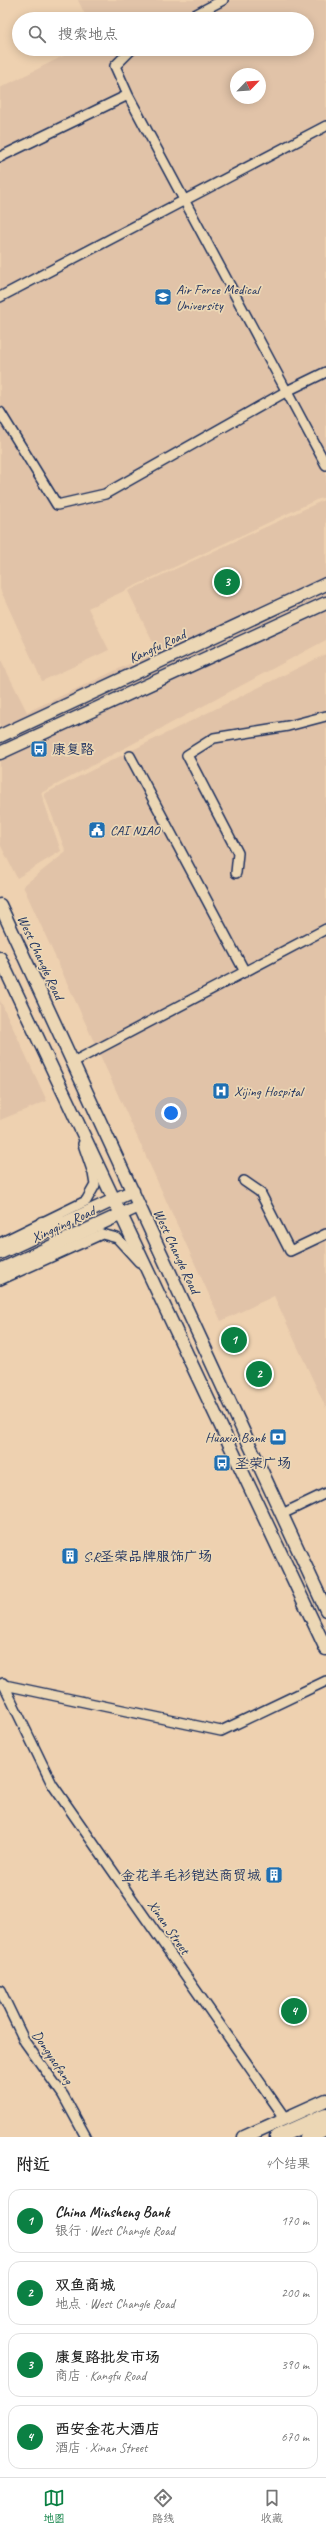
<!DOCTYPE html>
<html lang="zh">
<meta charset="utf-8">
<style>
:root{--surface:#fff;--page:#f2f2f2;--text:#222;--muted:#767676;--line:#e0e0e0;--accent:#0b8043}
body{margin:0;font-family:Caveat,"LXGW WenKai TC",sans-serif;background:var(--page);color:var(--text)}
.compass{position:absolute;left:230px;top:68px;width:36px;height:36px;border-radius:50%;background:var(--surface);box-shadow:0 2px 10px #0003;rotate:65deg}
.you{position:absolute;left:171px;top:1113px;width:14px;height:14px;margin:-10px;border:3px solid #fff;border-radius:50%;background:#1a73e8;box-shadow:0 0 0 6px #1a73e833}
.badge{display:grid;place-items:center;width:26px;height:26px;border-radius:50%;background:var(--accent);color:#fff;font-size:13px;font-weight:700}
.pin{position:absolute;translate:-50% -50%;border:2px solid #fff;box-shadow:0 1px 4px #0006}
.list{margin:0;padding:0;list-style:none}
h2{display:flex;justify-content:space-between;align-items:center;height:52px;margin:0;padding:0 16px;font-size:17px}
h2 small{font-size:13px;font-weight:400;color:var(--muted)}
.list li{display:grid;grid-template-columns:26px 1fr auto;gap:12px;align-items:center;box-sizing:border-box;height:64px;margin:0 8px 8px;padding:0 8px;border:1px solid var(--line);border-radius:12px}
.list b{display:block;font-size:15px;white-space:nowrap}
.list p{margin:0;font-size:13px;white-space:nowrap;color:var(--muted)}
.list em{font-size:13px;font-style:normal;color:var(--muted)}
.icon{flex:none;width:22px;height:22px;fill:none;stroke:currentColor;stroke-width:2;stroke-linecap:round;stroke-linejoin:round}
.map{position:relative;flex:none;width:326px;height:2137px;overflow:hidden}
.search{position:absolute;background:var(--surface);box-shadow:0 2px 10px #0003;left:12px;right:12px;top:12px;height:44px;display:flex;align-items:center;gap:10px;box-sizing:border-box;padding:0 14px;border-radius:22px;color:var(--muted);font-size:15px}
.sheet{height:340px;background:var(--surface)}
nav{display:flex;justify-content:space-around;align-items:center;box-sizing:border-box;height:56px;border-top:1px solid var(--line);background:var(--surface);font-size:11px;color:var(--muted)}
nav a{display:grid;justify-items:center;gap:2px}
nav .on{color:var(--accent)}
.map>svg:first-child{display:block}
.built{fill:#e1c3a8;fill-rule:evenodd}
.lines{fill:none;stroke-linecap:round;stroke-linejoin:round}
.minor-casing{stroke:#1b2f5e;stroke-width:12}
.major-casing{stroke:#1b2f5e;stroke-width:15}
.highway-casing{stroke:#1b2f5e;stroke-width:17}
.minor{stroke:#ecd7b5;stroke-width:9}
.major{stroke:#ecd7b5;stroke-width:12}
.highway{stroke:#ecd7b5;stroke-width:14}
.labels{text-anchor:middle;stroke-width:3.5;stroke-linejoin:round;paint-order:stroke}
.poi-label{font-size:14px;fill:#1b2f5e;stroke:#ecd7b5;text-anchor:start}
.street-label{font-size:14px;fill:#1b2f5e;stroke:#ecd7b5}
</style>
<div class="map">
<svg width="326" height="2137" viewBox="0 0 326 2137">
<rect width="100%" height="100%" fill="#eed1b0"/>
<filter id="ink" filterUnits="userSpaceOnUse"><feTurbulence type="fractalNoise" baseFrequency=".025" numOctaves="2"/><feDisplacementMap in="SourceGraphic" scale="8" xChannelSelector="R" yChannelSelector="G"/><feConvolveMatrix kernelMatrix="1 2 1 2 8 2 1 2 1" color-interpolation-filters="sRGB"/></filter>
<g filter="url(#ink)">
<path class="built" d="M 78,0 L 326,0 L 326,497 L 316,500 L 88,608 L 109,650 L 42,681 L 0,589 L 0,88 L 77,49 L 307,49 L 307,19 L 87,19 ZM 236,74 L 260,74 L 260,98 L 236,98 Z
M 326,499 L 326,640 L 41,793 L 61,851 L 17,878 L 0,844 L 0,658 L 27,712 L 157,651 L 128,591 Z
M 326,654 L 326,1408 L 274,1296 L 221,1321 L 23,886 L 66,852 L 44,794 Z
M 0,1000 L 47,1101 L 0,1120 Z"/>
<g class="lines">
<g class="minor-casing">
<path id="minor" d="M 187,19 L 223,0
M 128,95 L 326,465
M 0,157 L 128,95 L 115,66 L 132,49
M 0,297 L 326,126
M 0,412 L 57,505 L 105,494 L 287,391 L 326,372
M 130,756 L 245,972
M 236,873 L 238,853 L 187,755 L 214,738 L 288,726 L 326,716
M 73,1062 L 326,929
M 244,1181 L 260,1192 L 290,1251 L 326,1234
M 0,1243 L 86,1201 L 95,1185 L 93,1173 L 83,1144
M 0,1280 L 102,1234 L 117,1238 L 139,1262
M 282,1514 L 326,1493
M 3,1683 L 52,1784 L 285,2118
M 0,1684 L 221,1731 L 326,1681
M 0,1990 L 25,2042 L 63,2095 L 86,2137"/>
</g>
<g class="major-casing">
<path id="major" d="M 0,736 L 326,584
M 0,753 L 326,603
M 0,905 L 326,1610
M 0,958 L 326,1649
M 42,1223 L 62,1222
M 0,1253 L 133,1191
M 0,1270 L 139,1206
M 244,2137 L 326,2100"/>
</g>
<g class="highway-casing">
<path id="highway" d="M 277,2137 L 326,2115
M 307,2137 L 326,2128"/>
</g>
<use href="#minor" class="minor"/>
<use href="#major" class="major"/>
<use href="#highway" class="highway"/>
</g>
</g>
<defs>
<g id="university-square" transform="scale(0.9)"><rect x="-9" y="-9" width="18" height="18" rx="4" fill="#1f6fb2" stroke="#ecd7b5"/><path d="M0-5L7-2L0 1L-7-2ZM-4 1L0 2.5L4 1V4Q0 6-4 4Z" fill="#fff"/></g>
<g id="bus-square" transform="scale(0.9)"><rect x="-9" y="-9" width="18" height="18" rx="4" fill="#1f6fb2" stroke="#ecd7b5"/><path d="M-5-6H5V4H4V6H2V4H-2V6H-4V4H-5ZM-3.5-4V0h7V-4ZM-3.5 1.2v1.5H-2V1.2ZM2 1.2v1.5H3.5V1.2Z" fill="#fff"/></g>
<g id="civic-square" transform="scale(0.9)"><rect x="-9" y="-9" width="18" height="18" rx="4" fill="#1f6fb2" stroke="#ecd7b5"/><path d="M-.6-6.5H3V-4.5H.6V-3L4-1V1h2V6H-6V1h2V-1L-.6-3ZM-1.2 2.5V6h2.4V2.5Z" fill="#fff"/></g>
<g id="hospital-square" transform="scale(0.9)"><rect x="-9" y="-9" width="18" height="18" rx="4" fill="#1f6fb2" stroke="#ecd7b5"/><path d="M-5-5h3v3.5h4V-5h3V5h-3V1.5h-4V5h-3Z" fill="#fff"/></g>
<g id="bank-square" transform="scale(0.9)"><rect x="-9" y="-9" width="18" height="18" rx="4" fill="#1f6fb2" stroke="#ecd7b5"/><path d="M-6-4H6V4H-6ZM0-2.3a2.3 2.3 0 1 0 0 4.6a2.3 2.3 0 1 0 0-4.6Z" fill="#fff"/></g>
<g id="building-square" transform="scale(0.9)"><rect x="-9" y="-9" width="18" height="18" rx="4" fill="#1f6fb2" stroke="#ecd7b5"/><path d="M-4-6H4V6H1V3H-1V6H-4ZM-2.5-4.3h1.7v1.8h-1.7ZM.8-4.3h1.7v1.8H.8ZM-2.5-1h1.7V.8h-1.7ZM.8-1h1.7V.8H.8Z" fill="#fff"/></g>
</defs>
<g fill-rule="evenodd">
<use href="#university-square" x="163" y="297"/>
<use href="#bus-square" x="39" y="749"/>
<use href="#civic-square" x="97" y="830"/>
<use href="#hospital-square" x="221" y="1091"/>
<use href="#bank-square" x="278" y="1437"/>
<use href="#bus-square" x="222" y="1463"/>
<use href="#building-square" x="70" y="1556"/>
<use href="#building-square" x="274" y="1875"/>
</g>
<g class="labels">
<g class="poi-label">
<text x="176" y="294">Air Force Medical<tspan x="176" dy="16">University</tspan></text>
<text x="52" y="754">康复路</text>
<text x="110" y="835">CAI NIAO</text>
<text x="234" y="1096">Xijing Hospital</text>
<text x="265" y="1442" text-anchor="end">Huaxia Bank</text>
<text x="235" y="1468">圣荣广场</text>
<text x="83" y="1561">S.R圣荣品牌服饰广场</text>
<text x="261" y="1880" text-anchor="end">金花羊毛衫铠达商贸城</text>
</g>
<g class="street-label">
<text transform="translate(157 646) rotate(-25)" y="5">Kangfu Road</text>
<text transform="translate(41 957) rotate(65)" y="5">West Changle Road</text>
<text transform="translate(63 1224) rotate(-25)" y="5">Xingqing Road</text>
<text transform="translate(177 1251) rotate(65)" y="5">West Changle Road</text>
<text transform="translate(169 1927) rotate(55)" y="5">Xinan Street</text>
<text transform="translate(53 2057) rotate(56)" y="5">Dongyaofang</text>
</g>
</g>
</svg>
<svg class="compass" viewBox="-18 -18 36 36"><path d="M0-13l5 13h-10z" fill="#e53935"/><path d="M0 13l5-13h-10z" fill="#767676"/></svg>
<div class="you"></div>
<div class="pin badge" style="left:234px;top:1340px">1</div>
<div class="pin badge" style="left:259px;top:1374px">2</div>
<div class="pin badge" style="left:227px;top:582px">3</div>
<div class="pin badge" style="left:294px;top:2011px">4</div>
<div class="search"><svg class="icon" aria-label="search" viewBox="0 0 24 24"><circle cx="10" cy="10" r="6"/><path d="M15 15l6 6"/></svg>搜索地点</div>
</div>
<section class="sheet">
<h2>附近<small>4个结果</small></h2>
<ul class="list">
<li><span class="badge">1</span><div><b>China Minsheng Bank</b><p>银行 · West Changle Road</p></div><em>170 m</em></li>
<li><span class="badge">2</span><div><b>双鱼商城</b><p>地点 · West Changle Road</p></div><em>200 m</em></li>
<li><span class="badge">3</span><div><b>康复路批发市场</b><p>商店 · Kangfu Road</p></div><em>390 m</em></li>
<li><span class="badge">4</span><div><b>西安金花大酒店</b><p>酒店 · Xinan Street</p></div><em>670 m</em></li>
</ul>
</section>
<nav>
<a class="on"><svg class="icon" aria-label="map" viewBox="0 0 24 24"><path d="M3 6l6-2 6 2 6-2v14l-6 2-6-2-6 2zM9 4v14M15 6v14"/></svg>地图</a>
<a><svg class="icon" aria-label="directions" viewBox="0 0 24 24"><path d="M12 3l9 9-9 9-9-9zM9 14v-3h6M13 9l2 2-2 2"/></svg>路线</a>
<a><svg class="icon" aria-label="saved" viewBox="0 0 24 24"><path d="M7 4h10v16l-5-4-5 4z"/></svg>收藏</a>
</nav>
